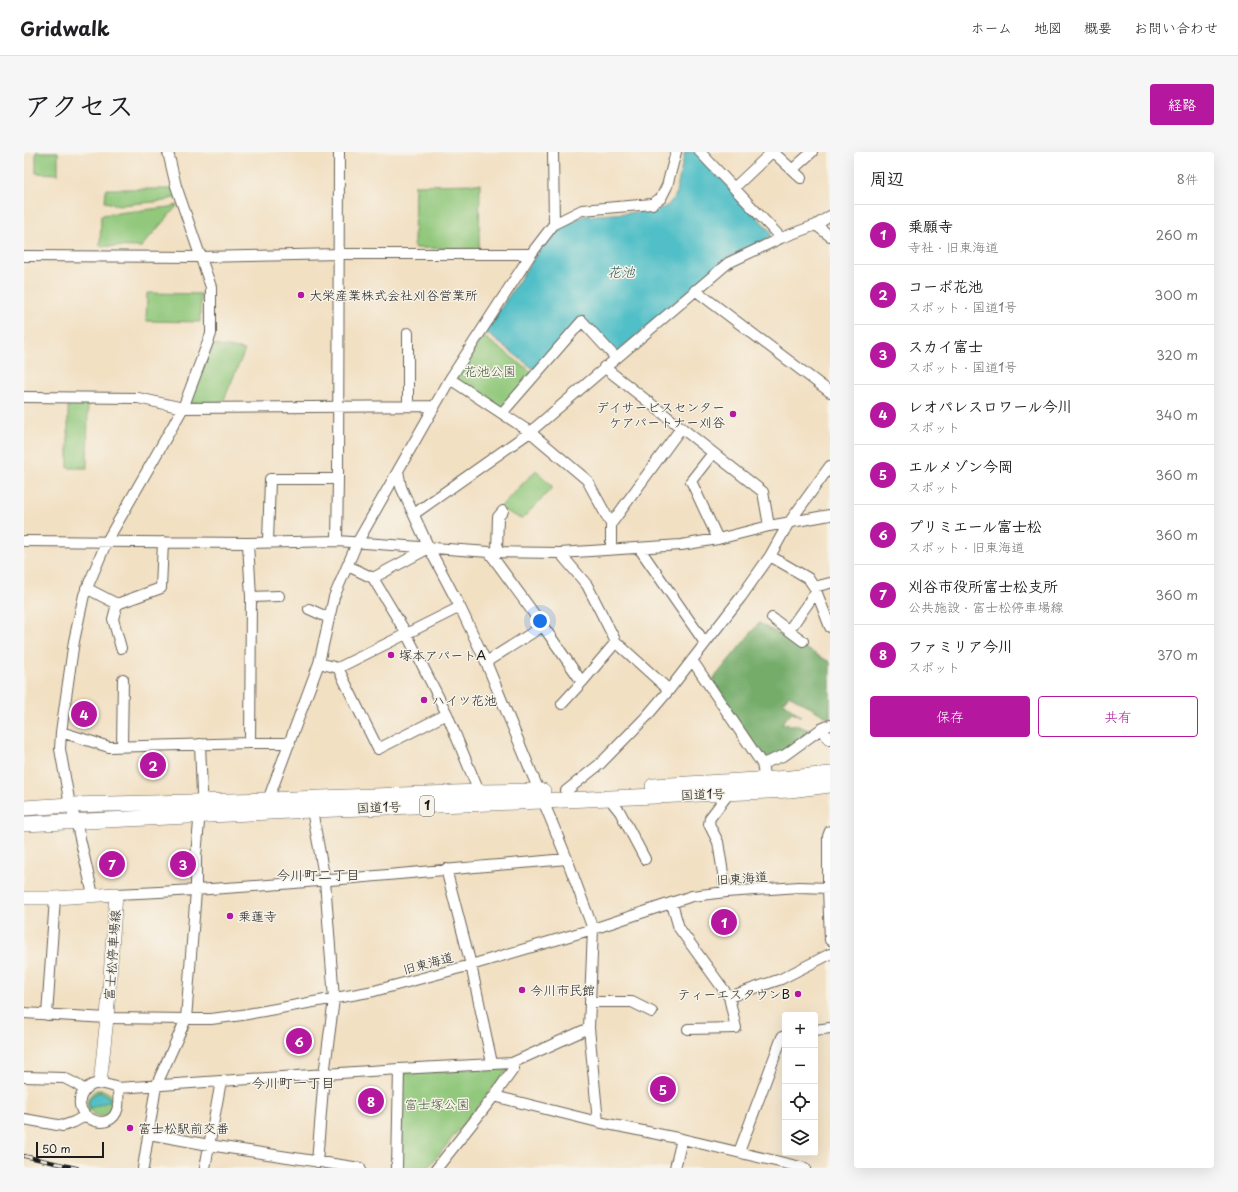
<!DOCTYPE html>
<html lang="ja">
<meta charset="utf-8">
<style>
:root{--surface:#fff;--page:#f6f6f6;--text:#202124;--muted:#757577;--line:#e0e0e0;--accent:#b5179e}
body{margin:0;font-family:"Playpen Sans","Klee One",sans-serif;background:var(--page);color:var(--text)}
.controls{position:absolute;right:12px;bottom:12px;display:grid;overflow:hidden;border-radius:4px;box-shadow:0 4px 16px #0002}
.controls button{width:36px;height:36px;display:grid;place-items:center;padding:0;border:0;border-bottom:1px solid var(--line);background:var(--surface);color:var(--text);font:20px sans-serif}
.scale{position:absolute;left:12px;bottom:10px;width:68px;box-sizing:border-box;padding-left:4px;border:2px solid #1c1c1c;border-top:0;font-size:11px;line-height:14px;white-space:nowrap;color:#1c1c1c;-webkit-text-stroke:3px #f7f3e8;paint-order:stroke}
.you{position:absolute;left:516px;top:469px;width:14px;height:14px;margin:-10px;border:3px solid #fff;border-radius:50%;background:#1a73e8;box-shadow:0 0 0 6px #1a73e833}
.badge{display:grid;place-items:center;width:26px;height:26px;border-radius:50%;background:var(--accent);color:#fff;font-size:13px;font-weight:700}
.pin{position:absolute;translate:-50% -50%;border:2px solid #fff;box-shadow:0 1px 4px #0006}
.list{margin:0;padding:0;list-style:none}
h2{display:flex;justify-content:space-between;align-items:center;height:52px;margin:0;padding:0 16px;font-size:17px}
h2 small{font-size:13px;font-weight:400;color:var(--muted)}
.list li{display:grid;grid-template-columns:26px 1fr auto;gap:12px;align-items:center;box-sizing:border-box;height:60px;padding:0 16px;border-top:1px solid var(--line)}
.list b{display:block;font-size:15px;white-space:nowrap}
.list p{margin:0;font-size:13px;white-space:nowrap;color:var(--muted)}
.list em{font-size:13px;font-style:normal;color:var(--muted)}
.actions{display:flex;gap:8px;padding:12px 16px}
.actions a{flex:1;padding:9px 0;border:1px solid var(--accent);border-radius:4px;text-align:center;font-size:14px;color:var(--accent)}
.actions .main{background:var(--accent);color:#fff}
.icon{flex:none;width:22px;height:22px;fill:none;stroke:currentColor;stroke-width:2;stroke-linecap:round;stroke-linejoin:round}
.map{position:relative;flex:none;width:806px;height:1016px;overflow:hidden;border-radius:4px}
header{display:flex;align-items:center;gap:24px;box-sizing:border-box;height:56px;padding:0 20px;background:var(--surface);border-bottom:1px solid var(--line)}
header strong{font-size:19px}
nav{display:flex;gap:22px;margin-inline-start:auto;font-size:14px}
.intro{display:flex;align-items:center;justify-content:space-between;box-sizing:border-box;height:96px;padding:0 24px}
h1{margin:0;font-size:28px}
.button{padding:10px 18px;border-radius:4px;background:var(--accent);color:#fff;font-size:14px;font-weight:700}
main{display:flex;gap:24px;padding:0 24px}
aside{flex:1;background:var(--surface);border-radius:4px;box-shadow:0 4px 16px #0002}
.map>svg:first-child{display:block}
.green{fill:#91c87b;stroke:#56724c}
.forest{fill:#74ac6b;stroke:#486444}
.water{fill:#51bfc7;stroke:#366e72}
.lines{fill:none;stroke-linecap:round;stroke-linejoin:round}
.minor-casing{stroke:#676156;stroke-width:12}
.major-casing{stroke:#676156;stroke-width:14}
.highway-casing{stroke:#676156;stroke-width:16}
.minor{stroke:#fff;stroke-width:10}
.major{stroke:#fff;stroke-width:13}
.highway{stroke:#fff;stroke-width:15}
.rail-casing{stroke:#1c1c1c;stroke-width:4}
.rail{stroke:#f7f3e8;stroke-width:2.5;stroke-dasharray:8;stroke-linecap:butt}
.poi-dot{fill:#b5179e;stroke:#f7f3e8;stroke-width:1.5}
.labels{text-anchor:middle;stroke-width:3;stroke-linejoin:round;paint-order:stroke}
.shield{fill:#f7f3e8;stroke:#5e5c59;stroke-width:1}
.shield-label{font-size:12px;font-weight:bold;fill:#1c1c1c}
.poi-label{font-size:13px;fill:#1c1c1c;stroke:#f7f3e8;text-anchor:start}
.park-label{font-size:13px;fill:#45583d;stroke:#f7f3e8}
.street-label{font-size:13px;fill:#1c1c1c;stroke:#f7f3e8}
.water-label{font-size:14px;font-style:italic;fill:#315d60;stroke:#f7f3e8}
.neighbourhood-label{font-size:14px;fill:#1c1c1c;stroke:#f7f3e8}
</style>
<header>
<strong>Gridwalk</strong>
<nav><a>ホーム</a><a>地図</a><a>概要</a><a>お問い合わせ</a></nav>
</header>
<div class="intro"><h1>アクセス</h1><a class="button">経路</a></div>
<main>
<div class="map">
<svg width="806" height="1016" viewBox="0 0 806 1016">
<rect width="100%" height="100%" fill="#f7f3e8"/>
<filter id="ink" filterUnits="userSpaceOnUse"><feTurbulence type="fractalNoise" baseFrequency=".025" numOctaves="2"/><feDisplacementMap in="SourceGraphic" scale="8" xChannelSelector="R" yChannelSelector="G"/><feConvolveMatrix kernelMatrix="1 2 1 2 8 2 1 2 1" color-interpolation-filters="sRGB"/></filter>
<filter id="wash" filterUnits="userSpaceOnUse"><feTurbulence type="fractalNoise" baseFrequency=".012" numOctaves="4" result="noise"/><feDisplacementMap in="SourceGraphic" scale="16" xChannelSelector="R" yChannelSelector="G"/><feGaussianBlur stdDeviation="0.9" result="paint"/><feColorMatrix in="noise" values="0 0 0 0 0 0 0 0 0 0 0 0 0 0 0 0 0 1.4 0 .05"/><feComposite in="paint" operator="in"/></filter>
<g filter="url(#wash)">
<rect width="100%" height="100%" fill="#f2e0c3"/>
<path class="green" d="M 12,0 L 34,0 L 34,22 L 12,21 Z
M 456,32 L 455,97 L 390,96 L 391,33 Z
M 82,37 L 151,37 L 154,44 L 141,49 L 95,53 L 81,50 Z
M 154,53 L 117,95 L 76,94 L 77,63 L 145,55 Z
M 123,141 L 177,142 L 176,170 L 122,169 Z
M 459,184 L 509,221 L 478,256 L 431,226 Z
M 189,193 L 221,198 L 199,250 L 165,251 Z
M 44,251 L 64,251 L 63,316 L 44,316 Z
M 512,318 L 529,335 L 498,367 L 475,356 Z
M 482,915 L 484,917 L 404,1016 L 377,1016 L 380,921 Z
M 73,938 C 102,937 85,977 67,960 C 59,953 64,942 73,938 Z"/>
<path class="forest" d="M 735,471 L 806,510 L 806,567 L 765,543 L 759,550 L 777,564 L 768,560 L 757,572 L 772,573 L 788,579 L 760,600 L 740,608 L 686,531 Z"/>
<path class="water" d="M 661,0 L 672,0 L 747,80 L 746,85 L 702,107 L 592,201 L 558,164 L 511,218 L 461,180 L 512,103 L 528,82 L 543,71 L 560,64 L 631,59 L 643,54 L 651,45 Z
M 76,940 L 84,944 L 86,949 L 66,956 C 63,947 68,942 76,940 Z"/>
</g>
<g filter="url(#ink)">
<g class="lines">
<g class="minor-casing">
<path id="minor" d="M 529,0 L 530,72
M 676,0 L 757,86
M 749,0 L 777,26
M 768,18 L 788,0
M 711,35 L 748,0
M 792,73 L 806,84
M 0,104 L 176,105 L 315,102 L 507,102
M 671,138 L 806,240
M 384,181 L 384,254
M 580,215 L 739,340 L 745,374
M 426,227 L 506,280 L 563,328 L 587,372 L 587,397
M 0,245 L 114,246 L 159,256 L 410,254
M 478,261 L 558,169 L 592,206
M 689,301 L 667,329 L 694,387
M 374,319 L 377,335 L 405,396 L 436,455 L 462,510 L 543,707 L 569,777 L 565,876 L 574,970
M 390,362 L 506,280 L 704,111 L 757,86 L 792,73 L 806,64
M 587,372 L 657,276
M 0,389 L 224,391 L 313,389 L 465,400 L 536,401 L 657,393 L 694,387 L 745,374 L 806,363
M 313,389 L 314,327 L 315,0
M 244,390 L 246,327 L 314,327
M 224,391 L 227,445 L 226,591
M 615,396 L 681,491
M 473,399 L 474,365 L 479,359
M 465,400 L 519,474
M 746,404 L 784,426 L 790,435 L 806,431
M 324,414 L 349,426 L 382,481 L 423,562 L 455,640
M 349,426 L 405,396
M 62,436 L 93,452 L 89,467 L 97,496
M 791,436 L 806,475
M 227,445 L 255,444
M 93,452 L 137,436 L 139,390
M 285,457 L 305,466
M 748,466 L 779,489
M 765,478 L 792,440
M 592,490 L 645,538
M 668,508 L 738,612 L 741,628
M 462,510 L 519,474 L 558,530 L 592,490 L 563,433 L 536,401
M 295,511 L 314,516 L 354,597 L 423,562
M 314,516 L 436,455
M 538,552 L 558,530
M 797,577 L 806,588
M 37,580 L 50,489 L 60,443 L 83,389 L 159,256 L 187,182 L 187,135 L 152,34 L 144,0
M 176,592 L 178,641
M 98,594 L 99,527
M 738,612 L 761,603 L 797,577 L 806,573
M 542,639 L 576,612 L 622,565 L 645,538 L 717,445 L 746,404 L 764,372 L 806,314
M 585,646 L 596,660 L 621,707
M 244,648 L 295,511 L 310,445 L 333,391 L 426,227 L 507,102 L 530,72 L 558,58 L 628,52 L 637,46 L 643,34 L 652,0
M 288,658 L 301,729 L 310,847 L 300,923 L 293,1010
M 806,679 L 804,684 L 804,736 L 806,788
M 422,717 L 447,813 L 468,911
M 702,740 L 694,690 L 685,672 L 686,666 L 705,641
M 92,742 C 242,736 392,720 543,707
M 69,743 L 52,669 L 46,653 L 36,597 L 37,580 L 85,595 L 226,591 L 266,591
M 648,752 L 655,776 L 705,845 L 757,827 L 806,802
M 566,850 L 608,850 L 628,860
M 0,861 L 83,866 L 162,867 L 187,867 L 218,863 L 350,839 L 447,813 L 569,777 L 668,744 L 702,740 L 775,735 L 806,736
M 23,863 L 31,746
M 664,877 L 712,876 L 705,845
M 791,878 L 806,876
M 0,925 L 40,926 L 50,931 L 61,938
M 94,936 C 94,942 95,949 94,955 C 87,987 39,961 62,937 C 71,928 83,932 94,936 L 375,917 L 488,911 L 565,876
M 470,944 L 574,970 L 658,987 L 781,1016
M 0,967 L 39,974 L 50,970 L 61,964
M 125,982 L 185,993 L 336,1016
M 715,1000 L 758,885 L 761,884
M 119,1016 L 132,934 L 162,867 L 172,739 L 172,704 L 175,670
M 181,1016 L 197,929
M 373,1016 L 375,917
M 413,1016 L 470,944 L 490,916 L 488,911
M 651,1016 L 658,987"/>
</g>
<g class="major-casing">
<path id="major" d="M 0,746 L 31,746 L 92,742 L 83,866 L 76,931"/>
</g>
<g class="highway-casing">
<path id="highway" d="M 629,634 L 767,626 L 806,622
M 0,656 L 46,653 L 244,648 L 455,640 L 519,639
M 0,672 L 288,658 L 518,649 L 766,638 L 806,633"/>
</g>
<use href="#minor" class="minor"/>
<use href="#major" class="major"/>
<use href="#highway" class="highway"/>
<g class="rail-casing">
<path id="rail" d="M 0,1004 L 53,1016"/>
</g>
<use href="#rail" class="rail"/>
</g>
</g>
<g class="poi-dot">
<circle cx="277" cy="143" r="4"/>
<circle cx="709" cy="262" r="4"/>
<circle cx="367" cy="503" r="4"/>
<circle cx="400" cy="548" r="4"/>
<circle cx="206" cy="764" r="4"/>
<circle cx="498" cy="838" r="4"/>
<circle cx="774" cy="842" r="4"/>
<circle cx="106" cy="976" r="4"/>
</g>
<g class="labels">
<rect class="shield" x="396" y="644" width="14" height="20" rx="3"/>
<g class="shield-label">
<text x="403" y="658">1</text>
</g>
<g class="poi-label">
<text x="285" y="148">大栄産業株式会社刈谷営業所</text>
<text x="701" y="260" text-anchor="end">デイサービスセンター<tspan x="701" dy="15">ケアパートナー刈谷</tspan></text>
<text x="375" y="508">塚本アパートA</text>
<text x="408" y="553">ハイツ花池</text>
<text x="214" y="769">乗蓮寺</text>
<text x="506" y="843">今川市民館</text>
<text x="766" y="847" text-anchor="end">ティーエスタウンB</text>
<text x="114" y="981">富士松駅前交番</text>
</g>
<g class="park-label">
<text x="466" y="224">花池公園</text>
<text x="413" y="957">富士塚公園</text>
</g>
<g class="street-label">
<text transform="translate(679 642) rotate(-2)" y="5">国道1号</text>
<text transform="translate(355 655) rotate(-2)" y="5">国道1号</text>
<text transform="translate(718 726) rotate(-4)" y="5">旧東海道</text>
<text transform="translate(88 803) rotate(-86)" y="5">富士松停車場線</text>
<text transform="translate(404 811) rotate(-15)" y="5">旧東海道</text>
</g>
<g class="water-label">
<text x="597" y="125">花池</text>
</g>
<g class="neighbourhood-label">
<text x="294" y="728">今川町二丁目</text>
<text x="269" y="936">今川町一丁目</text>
</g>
</g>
</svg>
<div class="controls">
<button>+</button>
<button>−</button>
<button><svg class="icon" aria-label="locate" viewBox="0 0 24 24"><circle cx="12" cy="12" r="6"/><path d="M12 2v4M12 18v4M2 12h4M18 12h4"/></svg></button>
<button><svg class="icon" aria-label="layers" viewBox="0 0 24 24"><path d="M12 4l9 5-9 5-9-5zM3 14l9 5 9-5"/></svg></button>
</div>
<div class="scale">50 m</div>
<div class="you"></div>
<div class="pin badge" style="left:700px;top:770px">1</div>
<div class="pin badge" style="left:129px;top:613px">2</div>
<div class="pin badge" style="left:159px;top:712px">3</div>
<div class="pin badge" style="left:60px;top:562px">4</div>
<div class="pin badge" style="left:639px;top:937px">5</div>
<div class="pin badge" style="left:275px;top:889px">6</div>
<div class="pin badge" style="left:88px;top:712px">7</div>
<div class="pin badge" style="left:347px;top:949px">8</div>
</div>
<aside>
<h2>周辺<small>8件</small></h2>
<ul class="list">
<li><span class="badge">1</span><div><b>乗願寺</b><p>寺社 · 旧東海道</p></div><em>260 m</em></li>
<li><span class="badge">2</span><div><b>コーポ花池</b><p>スポット · 国道1号</p></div><em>300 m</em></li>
<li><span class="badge">3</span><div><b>スカイ富士</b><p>スポット · 国道1号</p></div><em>320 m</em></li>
<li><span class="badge">4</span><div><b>レオパレスロワール今川</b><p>スポット</p></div><em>340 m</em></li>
<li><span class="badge">5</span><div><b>エルメゾン今岡</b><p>スポット</p></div><em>360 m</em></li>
<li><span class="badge">6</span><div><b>プリミエール富士松</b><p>スポット · 旧東海道</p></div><em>360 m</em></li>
<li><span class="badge">7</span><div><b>刈谷市役所富士松支所</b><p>公共施設 · 富士松停車場線</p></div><em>360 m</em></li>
<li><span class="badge">8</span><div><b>ファミリア今川</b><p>スポット</p></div><em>370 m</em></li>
</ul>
<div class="actions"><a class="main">保存</a><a>共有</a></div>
</aside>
</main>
